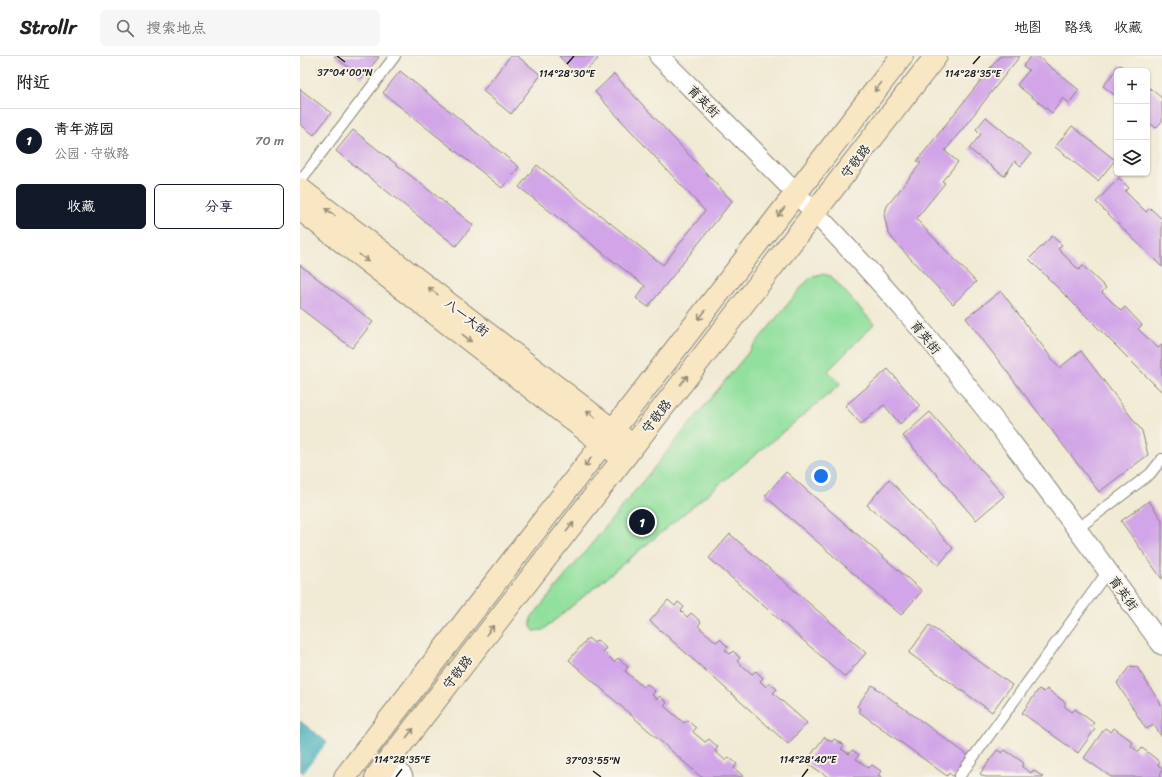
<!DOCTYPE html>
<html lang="zh">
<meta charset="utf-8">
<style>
:root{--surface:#fff;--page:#f6f6f6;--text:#222;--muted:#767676;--line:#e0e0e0;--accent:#111827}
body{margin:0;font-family:Sriracha,"LXGW WenKai TC",sans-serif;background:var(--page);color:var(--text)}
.controls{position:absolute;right:12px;top:12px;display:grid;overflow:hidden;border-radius:6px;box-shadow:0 1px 3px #0004}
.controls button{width:36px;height:36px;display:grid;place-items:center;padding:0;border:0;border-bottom:1px solid var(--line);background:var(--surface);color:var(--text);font:20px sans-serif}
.you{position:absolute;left:521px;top:420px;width:14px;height:14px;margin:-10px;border:3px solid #fff;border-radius:50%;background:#1a73e8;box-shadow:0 0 0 6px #1a73e833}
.badge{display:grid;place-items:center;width:26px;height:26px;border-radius:50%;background:var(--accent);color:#fff;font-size:13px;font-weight:700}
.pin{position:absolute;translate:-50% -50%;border:2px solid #fff;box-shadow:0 1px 4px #0006}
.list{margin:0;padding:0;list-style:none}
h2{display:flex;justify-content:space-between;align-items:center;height:52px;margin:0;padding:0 16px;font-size:17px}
h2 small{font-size:13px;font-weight:400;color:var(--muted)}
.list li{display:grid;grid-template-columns:26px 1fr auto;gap:12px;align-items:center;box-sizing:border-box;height:64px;padding:0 16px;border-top:1px solid var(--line)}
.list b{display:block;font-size:15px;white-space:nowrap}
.list p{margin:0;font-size:13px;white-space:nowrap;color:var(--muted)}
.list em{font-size:13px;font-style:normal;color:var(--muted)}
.actions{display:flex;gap:8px;padding:12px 16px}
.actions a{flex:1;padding:9px 0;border:1px solid var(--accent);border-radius:6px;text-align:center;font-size:14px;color:var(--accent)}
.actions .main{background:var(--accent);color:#fff}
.icon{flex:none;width:22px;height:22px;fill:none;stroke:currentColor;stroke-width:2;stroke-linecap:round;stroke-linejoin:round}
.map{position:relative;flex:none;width:862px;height:721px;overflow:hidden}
header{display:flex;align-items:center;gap:24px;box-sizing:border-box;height:56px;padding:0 20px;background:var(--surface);border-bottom:1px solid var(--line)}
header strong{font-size:19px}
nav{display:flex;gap:22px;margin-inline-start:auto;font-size:14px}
.search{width:280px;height:36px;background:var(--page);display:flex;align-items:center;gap:10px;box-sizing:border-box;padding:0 14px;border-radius:6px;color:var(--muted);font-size:15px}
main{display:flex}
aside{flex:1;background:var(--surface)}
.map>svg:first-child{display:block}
.green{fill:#92e09e;stroke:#577e5d}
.water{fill:#3dacb9;stroke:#2c646a}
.pier{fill:#f1ead4}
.building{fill:#d1a5e8}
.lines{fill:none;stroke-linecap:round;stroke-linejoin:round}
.lane-casing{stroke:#868378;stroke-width:12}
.street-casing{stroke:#868378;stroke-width:21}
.secondary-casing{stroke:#868378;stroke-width:24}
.lane{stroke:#fff;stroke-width:10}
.street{stroke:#fff;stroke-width:19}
.secondary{stroke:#f9e7c3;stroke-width:22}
.oneway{stroke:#968c78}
.ticks{fill:none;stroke:#1c1c1c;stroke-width:1.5}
.labels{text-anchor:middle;stroke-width:4;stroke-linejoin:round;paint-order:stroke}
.street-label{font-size:13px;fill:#1c1c1c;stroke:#f7f3e8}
.ticks-label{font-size:10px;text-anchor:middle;fill:#1c1c1c;stroke:#f7f3e8;stroke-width:4;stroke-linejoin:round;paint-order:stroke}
</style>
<header>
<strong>Strollr</strong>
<div class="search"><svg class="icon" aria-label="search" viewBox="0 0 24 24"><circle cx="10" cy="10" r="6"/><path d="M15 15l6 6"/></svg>搜索地点</div>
<nav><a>地图</a><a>路线</a><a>收藏</a></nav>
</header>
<main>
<aside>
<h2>附近<small></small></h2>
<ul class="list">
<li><span class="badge">1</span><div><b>青年游园</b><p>公园 · 守敬路</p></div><em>70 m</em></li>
</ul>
<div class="actions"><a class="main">收藏</a><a>分享</a></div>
</aside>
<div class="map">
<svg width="862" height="721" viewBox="0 0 862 721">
<rect width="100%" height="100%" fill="#f7f3e8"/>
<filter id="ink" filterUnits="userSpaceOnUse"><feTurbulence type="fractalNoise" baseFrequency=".025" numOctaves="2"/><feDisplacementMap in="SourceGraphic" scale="8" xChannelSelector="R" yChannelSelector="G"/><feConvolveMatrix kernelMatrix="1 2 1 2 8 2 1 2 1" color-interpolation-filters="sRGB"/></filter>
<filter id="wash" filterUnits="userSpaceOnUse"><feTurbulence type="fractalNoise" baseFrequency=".012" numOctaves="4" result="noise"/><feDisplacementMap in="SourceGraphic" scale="16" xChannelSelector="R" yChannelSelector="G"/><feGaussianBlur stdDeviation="0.9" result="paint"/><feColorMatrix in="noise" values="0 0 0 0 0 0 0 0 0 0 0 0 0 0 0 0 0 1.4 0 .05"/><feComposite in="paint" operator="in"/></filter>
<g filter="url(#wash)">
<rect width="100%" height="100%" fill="#f1ead4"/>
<path class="green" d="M 522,218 L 531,220 L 574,268 L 528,315 L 541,328 L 243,574 L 234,575 L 231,571 L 231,562 L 505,227 L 513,220 Z"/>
<path class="water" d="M 0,665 L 71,721 L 8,721 L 0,714 Z"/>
<path class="pier" d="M 29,684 L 72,719 L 73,721 L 5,721 L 2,719 Z"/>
<g id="blocks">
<path class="building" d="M 34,0 L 78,0 L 79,1 L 62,22 Z
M 210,0 L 217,0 L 241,19 L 211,58 L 183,35 Z
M 259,0 L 295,0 L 298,3 L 279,21 Z
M 700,0 L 720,0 L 645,95 L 658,106 L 642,125 L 645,127 L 616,163 L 676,226 L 653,248 L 595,186 L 588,176 L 584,159 L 587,150 L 621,107 L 617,105 Z
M 731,0 L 737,0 L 779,34 L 769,47 L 763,42 L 752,57 L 717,29 L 729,14 L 723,10 Z
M 820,9 L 828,15 L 817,15 L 817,41 L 803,30 Z
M 100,15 L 219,111 L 202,132 L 83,37 Z
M 314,18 L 432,145 L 348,251 L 336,242 L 345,230 L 219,131 L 237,109 L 363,209 L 405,155 L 295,36 Z
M 847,30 L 862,42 L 862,65 L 856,72 L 847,65 Z
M 0,33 L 31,57 L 14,79 L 0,68 Z
M 686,61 L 731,98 L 721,110 L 715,105 L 704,120 L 669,93 L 681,78 L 676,73 Z
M 772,70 L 815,104 L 798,125 L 755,91 Z
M 53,74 L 173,169 L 156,190 L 36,95 Z
M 819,122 L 829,132 L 825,135 L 846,156 L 850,152 L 862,163 L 862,211 L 796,146 Z
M 752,180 L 762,189 L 758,193 L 779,214 L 783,210 L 806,232 L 802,236 L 821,255 L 825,251 L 842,269 L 838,273 L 858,292 L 862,289 L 862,336 L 729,203 Z
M 0,209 L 73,266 L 52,292 L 0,252 Z
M 701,235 L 759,312 L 781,295 L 842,375 L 848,399 L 799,436 L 666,262 Z
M 588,313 L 620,350 L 600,368 L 584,349 L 561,368 L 545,350 Z
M 630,356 L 704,440 L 676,464 L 603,380 Z
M 486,416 L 622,535 L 601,559 L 465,440 Z
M 589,423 L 653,492 L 639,509 L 567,449 Z
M 849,445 L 862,464 L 862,523 L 821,465 Z
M 430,478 L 566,597 L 545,621 L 409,502 Z
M 368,544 L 375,550 L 378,546 L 384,551 L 381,555 L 387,561 L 391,557 L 401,566 L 398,570 L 416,586 L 420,583 L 428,591 L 425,594 L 430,598 L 433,595 L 440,602 L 437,605 L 452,618 L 456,615 L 463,622 L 460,625 L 466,631 L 469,627 L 477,633 L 473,637 L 507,667 L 488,688 L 350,565 Z
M 629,569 L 712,629 L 692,656 L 609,597 Z
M 288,582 L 294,587 L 297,584 L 306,592 L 303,595 L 314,606 L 318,602 L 328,611 L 325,615 L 343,631 L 347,628 L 355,635 L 352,639 L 357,643 L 360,640 L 367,647 L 364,650 L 384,667 L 387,664 L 396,672 L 393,676 L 405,686 L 409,683 L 418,691 L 415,695 L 426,705 L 429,701 L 437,708 L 434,712 L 444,721 L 401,721 L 269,604 Z
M 830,610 L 837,611 L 862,650 L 862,681 L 854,669 L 846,673 L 817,627 Z
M 572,629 L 669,700 L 654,721 L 649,717 L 647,720 L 558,655 L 560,653 L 557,650 Z
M 739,633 L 744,636 L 747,633 L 766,647 L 764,650 L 772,656 L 775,653 L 794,667 L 791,670 L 795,673 L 778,697 L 722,657 Z
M 805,672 L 811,676 L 814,672 L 833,686 L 831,690 L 839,696 L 842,692 L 860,706 L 858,709 L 862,712 L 860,721 L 811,721 L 784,702 Z
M 524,681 L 532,686 L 534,683 L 544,689 L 541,693 L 549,698 L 552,694 L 559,699 L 556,703 L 569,712 L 572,709 L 581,715 L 578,719 L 582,721 L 528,721 L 506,706 Z
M 697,694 L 702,697 L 705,694 L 724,707 L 722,711 L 731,717 L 733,714 L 743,721 L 685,721 L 680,718 Z"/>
</g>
</g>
<g filter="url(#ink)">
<use href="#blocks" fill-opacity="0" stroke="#868378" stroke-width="1"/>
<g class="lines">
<g class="lane-casing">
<path id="lane" d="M 0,125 L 95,0
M 777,473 L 850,418 L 862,403
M 659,721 L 808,515"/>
</g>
<g class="street-casing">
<path id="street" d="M 359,0 C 447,88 537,175 618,270 C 704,372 783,481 862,589
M 90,703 L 103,721"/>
</g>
<g class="secondary-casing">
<path id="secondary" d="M 0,133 L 324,383
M 0,153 L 314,396
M 45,721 L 602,0
M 76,721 L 636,0"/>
</g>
<use href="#lane" class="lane"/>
<use href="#street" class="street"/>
<use href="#secondary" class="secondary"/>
</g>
<defs><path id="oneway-shaft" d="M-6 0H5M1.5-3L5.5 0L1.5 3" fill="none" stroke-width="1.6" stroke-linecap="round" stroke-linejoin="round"/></defs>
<g class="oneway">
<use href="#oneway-shaft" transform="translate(578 31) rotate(128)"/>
<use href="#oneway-shaft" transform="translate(30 156) rotate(-143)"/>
<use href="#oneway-shaft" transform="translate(481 156) rotate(128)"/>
<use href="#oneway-shaft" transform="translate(64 202) rotate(38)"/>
<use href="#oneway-shaft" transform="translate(133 235) rotate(-142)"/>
<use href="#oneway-shaft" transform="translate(402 259) rotate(128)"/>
<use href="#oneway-shaft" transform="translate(167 282) rotate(38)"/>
<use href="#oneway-shaft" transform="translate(384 324) rotate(-52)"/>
<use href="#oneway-shaft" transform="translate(291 358) rotate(-142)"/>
<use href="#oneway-shaft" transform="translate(288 406) rotate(128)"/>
<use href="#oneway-shaft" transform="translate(270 471) rotate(-52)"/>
<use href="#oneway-shaft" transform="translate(190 574) rotate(-52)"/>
<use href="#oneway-shaft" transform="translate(110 677) rotate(-52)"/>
</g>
</g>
<path class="ticks" d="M 37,0 L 45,6M 267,8 L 274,0M 673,8 L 680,0M 293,715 L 301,721M 96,721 L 102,713M 502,721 L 508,713"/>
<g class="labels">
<g class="street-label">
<text transform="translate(404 45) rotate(45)" y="5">育英街</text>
<text transform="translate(555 105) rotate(-52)" y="5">守敬路</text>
<text transform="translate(167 261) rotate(38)" y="5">八一大街</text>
<text transform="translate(626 281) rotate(51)" y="5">育英街</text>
<text transform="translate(356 360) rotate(-52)" y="5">守敬路</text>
<text transform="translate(824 537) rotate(54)" y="5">育英街</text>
<text transform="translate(157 616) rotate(-52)" y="5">守敬路</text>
</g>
</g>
<g class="ticks-label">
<text x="45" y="20">37°04'00"N</text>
<text x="267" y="21">114°28'30"E</text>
<text x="673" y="21">114°28'35"E</text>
<text x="102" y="707">114°28'35"E</text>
<text x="508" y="707">114°28'40"E</text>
<text x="293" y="708">37°03'55"N</text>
</g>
</svg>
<div class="controls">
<button>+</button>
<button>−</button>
<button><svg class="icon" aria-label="layers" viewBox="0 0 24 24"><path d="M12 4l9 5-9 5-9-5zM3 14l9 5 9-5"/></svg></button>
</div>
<div class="you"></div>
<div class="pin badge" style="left:342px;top:466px">1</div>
</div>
</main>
